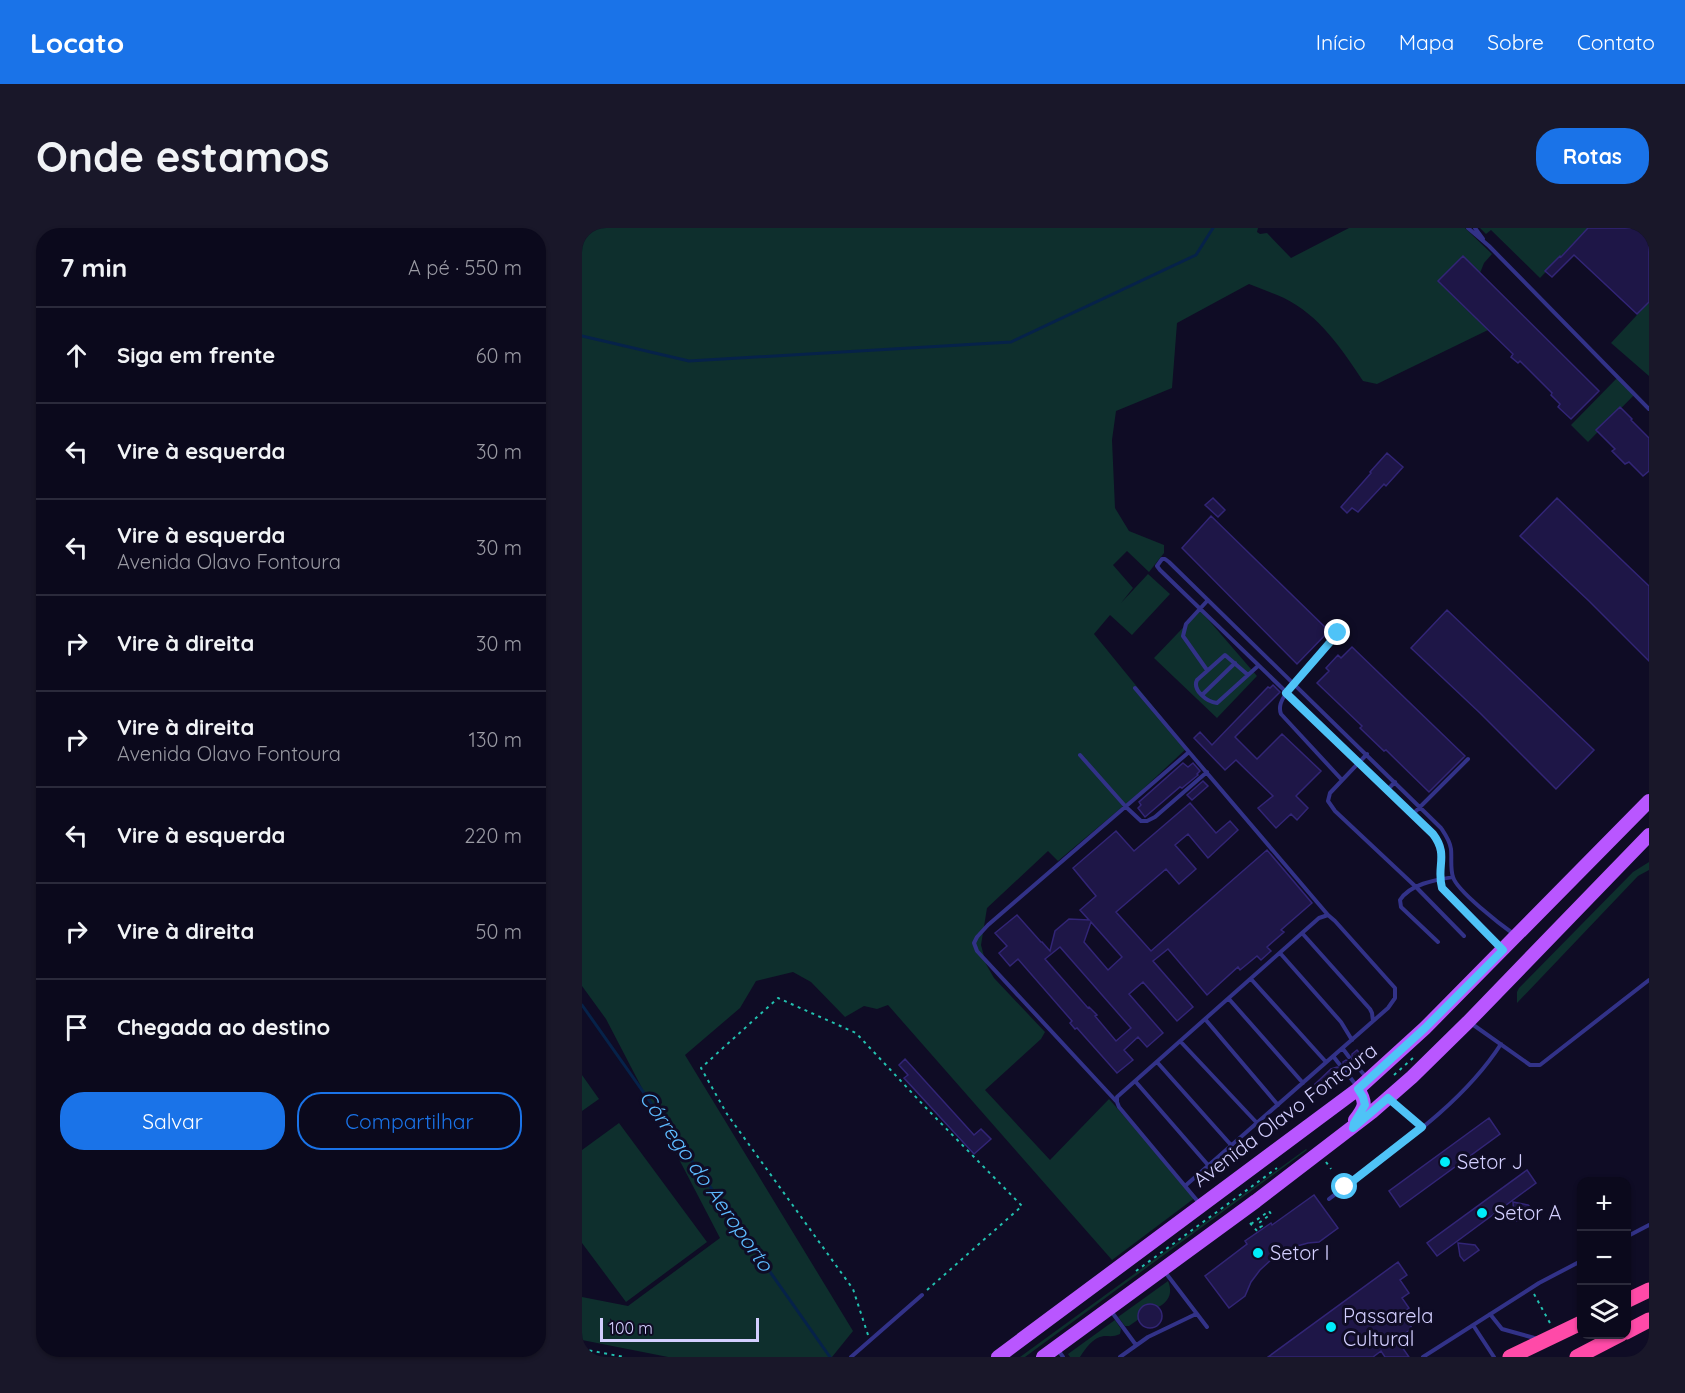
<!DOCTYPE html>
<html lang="pt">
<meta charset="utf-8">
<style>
:root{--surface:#0b091c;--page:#191729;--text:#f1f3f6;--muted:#9a9aa3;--line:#2b2a3b;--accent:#1a73e8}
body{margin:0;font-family:Quicksand,sans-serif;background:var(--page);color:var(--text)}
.controls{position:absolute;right:18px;bottom:18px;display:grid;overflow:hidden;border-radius:12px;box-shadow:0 2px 4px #0004}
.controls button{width:54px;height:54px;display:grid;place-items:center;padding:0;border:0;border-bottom:2px solid var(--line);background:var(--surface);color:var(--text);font:30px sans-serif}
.scale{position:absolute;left:18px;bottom:15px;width:159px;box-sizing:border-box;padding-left:6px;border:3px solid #d3cfff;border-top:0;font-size:16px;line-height:21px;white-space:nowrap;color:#d3cfff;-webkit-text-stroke:4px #0f0c25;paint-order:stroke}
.stop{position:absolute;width:18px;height:18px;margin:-14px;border:4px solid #4fc3f7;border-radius:50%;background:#fff}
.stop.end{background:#4fc3f7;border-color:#fff;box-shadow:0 2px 6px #0008}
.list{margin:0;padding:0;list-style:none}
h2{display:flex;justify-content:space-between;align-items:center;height:78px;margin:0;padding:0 24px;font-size:26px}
h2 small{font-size:20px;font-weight:400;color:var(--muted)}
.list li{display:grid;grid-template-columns:39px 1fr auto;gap:18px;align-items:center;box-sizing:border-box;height:96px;padding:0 24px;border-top:2px solid var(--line)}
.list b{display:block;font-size:22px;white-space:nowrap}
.list p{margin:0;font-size:20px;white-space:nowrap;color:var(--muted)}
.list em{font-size:20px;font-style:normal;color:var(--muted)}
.actions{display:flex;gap:12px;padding:18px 24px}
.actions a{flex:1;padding:14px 0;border:2px solid var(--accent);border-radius:24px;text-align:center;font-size:21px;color:var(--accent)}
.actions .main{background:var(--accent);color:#fff}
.icon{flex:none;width:33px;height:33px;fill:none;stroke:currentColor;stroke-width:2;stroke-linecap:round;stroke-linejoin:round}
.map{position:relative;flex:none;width:1067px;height:1129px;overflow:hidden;border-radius:24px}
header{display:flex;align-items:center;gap:36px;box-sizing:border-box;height:84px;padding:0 30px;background:var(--accent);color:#fff}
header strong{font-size:28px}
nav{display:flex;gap:33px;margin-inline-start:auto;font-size:21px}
.intro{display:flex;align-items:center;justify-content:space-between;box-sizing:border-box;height:144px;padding:0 36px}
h1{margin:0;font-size:42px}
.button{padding:15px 27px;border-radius:24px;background:var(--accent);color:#fff;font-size:21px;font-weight:700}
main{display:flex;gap:36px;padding:0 36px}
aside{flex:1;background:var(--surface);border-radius:24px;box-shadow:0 2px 4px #0004}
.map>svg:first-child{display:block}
.green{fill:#0e2f2d}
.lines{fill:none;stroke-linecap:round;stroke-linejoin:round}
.stream{stroke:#062249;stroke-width:3}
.building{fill:#1e1647;stroke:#322576;stroke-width:1.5;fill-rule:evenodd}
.path{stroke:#22c1b0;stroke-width:2;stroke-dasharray:3 4.5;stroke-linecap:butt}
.lane{stroke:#323288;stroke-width:4}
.primary{stroke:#b956ff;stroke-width:14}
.highway{stroke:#ff4aa8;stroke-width:15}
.route{stroke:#4fc3f7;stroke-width:8}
.poi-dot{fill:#00ecfa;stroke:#0f0c25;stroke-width:2}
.labels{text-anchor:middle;stroke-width:6;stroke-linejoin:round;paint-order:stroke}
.street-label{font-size:20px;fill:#d3cfff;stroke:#0f0c25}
.poi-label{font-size:20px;fill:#d3cfff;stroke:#0f0c25;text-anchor:start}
.water-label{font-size:21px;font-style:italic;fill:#5dbbff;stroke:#0f0c25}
</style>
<header>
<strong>Locato</strong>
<nav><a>Início</a><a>Mapa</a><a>Sobre</a><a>Contato</a></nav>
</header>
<div class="intro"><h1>Onde estamos</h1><a class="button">Rotas</a></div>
<main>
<aside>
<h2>7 min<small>A pé · 550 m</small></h2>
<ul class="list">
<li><svg class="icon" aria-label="ahead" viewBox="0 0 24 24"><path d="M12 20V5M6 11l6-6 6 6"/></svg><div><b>Siga em frente</b></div><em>60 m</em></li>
<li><svg class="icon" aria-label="left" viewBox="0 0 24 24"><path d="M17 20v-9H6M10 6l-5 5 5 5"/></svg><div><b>Vire à esquerda</b></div><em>30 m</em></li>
<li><svg class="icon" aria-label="left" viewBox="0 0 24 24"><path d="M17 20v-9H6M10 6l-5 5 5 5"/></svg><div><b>Vire à esquerda</b><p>Avenida Olavo Fontoura</p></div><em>30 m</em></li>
<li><svg class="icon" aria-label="right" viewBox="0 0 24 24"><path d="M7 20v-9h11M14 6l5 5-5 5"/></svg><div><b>Vire à direita</b></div><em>30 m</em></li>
<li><svg class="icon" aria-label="right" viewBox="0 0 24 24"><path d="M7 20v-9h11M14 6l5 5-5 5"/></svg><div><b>Vire à direita</b><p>Avenida Olavo Fontoura</p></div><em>130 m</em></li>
<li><svg class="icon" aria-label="left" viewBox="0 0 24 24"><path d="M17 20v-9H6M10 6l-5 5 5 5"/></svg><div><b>Vire à esquerda</b></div><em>220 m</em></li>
<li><svg class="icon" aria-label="right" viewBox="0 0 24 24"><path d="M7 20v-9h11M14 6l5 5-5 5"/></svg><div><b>Vire à direita</b></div><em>50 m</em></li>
<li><svg class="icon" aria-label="arrive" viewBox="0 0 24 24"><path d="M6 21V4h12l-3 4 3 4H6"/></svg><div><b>Chegada ao destino</b></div></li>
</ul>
<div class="actions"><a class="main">Salvar</a><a>Compartilhar</a></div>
</aside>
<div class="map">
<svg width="1067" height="1129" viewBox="0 0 1067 1129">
<rect width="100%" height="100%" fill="#0f0c25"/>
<path class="green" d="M 0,0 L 676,0 L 675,4 L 678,6 L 685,5 L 709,30 L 767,0 L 883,0 L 910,26 L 902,35 L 898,45 L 881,28 L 856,53 L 906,102 L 795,156 L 781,153 C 760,121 737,87 702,70 C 691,65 679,61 667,56 L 595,95 L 590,160 L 534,183 L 530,212 L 533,280 L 547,303 L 582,317 L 582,325 L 567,344 L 545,323 L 531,337 L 551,360 L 539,375 L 566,346 L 588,366 L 550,407 L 528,387 L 512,406 L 605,520 L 558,564 L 476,633 L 466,623 L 405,680 L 399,717 L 404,736 L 412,750 L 463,804 L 459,811 L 403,862 L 468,932 L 527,871 L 614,969 L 530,1032 L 306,777 L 295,781 L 282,778 L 263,789 L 229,754 L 211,744 L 174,753 L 158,780 L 103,827 L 271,1103 L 250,1129 L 86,1129 L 0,1112 L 0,1069 L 46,1078 L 138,1010 L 24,791 L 0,758 Z
M 898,0 L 1006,0 L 958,50 L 909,2 L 904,6 Z
M 1067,74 L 1067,148 L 1029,115 Z
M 1035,150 L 1053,166 L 1006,214 L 989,197 Z
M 618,382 L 675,448 L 635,490 L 572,430 Z
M 1067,634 L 1067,642 L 1056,648 L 935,775 L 935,764 L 937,760 L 1051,644 Z
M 0,847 L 17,871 L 0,883 Z
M 37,895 L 125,1014 L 44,1074 L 0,1015 L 0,922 Z
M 724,921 L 725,922 L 443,1129 L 438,1129 Z
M 586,1053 C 591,1064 587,1074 576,1079 L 571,1076 L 563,1077 L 557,1083 L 557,1091 L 547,1098 L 543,1098 L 536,1089 Z
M 533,1092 L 539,1101 L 538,1106 C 532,1109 528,1108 522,1108 C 510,1110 504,1120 498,1129 L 488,1129 L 486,1126 Z"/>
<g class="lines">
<path class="stream" d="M 0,108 L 107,133 L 429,114 L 614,27 L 631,0
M 0,777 L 248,1129"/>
</g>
<path class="building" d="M 1006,0 L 1064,0 L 1067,3 L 1067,74 L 1055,86 L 992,27 L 970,49 L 963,43 L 978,28 L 979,29 Z
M 881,28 L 1017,163 L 989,191 L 976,179 L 978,176 L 969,167 L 970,165 L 938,133 L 936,135 L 929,129 L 931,126 L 856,53 Z
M 1038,179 L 1050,191 L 1049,192 L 1067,210 L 1067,243 L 1061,248 L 1047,234 L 1043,236 L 1030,223 L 1033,221 L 1014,202 Z
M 805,225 L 821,239 L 804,258 L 802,256 L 776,284 L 770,280 L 765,285 L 759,279 L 789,245 L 788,244 Z
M 631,270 L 643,282 L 636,289 L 623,277 Z
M 975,270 L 1067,358 L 1067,433 L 1007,373 L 938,308 Z
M 629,288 L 747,403 L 715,436 L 600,320 Z
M 865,382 L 1012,522 L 974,561 L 898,485 L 829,420 Z
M 770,419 L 883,528 L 847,564 L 804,522 L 802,523 L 778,500 L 780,498 L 735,455 L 747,443 L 744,440 L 756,427 L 759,430 Z
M 691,457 L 698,464 L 653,509 L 675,531 L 700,506 L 739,543 L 714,568 L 726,580 L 715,592 L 709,586 L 694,600 L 676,580 L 691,568 L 654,532 L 643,542 L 612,510 L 618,504 L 630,517 L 686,459 L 688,460 Z
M 601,535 L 606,539 L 611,535 L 618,543 L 615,546 L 616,547 L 600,560 L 598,559 L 563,589 L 556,580 L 559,577 L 557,574 Z
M 621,553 L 626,558 L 610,572 L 605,567 Z
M 608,575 L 634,605 L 648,593 L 656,602 L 626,630 L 606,606 L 593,617 L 614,641 L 597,656 L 584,641 L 534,684 L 569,723 L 685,622 L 730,675 L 699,702 L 702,704 L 685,719 L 689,723 L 679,732 L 675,728 L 658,742 L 656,739 L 625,767 L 586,721 L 571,733 L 611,779 L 595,793 L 561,754 L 547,766 L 581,805 L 565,819 L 556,809 L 542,822 L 551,832 L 535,845 L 495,800 L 493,801 L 488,795 L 490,793 L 436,731 L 428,738 L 417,725 L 425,718 L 413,705 L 435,687 L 459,714 L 460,714 L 468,723 L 473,703 L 487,691 L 507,692 L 498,682 L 514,668 L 491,640 L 534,603 L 552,623 ZM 509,694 L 540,729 L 526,742 L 502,714 ZM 478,719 L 549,800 L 534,813 L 513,788 L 515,787 L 507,779 L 506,780 L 463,731 Z
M 775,822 L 781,829 L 776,833 L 771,833 L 769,835 L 770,838 L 766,841 L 761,839 L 761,834 L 764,832 L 767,833 L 770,832 L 770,826 Z
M 323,831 L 392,907 L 399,901 L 409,911 L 392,926 L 322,850 L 326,847 L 317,837 Z
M 755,839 L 760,841 L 760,846 L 758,851 L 741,865 L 733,856 L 749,841 Z
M 907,890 L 918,906 L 818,979 L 807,963 Z
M 945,942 L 954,955 L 855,1028 L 845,1015 Z
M 732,967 L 756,1000 L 737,1014 L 726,1015 L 708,1020 L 691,1030 L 678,1042 L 669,1054 L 663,1068 L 647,1080 L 623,1048 L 665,1016 L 663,1013 L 689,995 L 690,997 Z
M 931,974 L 946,977 L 951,982 L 935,993 L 932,988 Z
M 876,1015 L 893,1017 L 897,1022 L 882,1033 L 878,1028 Z
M 816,1034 L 825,1047 L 818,1052 L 827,1065 L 820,1070 L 827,1080 L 819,1086 L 830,1100 L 815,1112 L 827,1129 L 803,1129 L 799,1123 L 791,1129 L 686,1129 Z
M556 1088a12 12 0 1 1 24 0a12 12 0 1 1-24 0Z"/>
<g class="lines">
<path class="path" d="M 812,847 L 832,829
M 744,934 L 749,941
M 668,995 L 676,1004
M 669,996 L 687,983 L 689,986 L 677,995 L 680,998 L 674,1002
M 554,1043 L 695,940
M 952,1066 L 968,1095
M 286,1107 L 271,1061 L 145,886 L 119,840 L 196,770 L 274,805 L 346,882 L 440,978 L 344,1063
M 0,1121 L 42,1129"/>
<path class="lane" d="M 886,0 L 907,18 L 1067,181
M 893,0 L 901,11
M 756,405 L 704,465 C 700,472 696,478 699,486 L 760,552
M 625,442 L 601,408 L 604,396 L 626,372
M 666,447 L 643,427 L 615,452 C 610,462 625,474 635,475 L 676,438
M 553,460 L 607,524
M 620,467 L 653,435
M 785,526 L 748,565 L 746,573 L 753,583 L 834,659 L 882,708
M 498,527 L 544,579 L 559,593 L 565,593 L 573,589 L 625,544
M 805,562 L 813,554
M 830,587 L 886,531
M 746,687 L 753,693 L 813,760 L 813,770 L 806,780 L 603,958 L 537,879 L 535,874 L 535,869 L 720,705 L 737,690 Z
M 720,705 L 788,781 L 790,785 L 791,793
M 856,714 L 819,679 L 818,672 C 828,656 853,652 871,649
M 918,720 L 860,660 C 854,638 867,627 851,606 L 578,342 L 575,338 L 580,331 L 583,331 L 587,334 L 859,600 C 863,606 868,613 869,621 C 870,630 868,640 871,649 C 875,663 919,697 933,707
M 698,725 L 759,794 L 770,812
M 669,751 L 744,834
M 647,771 L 721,855
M 623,791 L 696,877
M 890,796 L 948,837 L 958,837 L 1067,752
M 598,813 L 675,895
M 761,821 L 767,829
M 751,828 L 758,837
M 575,834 L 649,917
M 773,836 L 784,849
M 763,843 L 774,857
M 553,853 L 626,937
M 809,872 L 840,899
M 534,873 L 395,723 L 392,715 L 395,709 L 406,697 L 607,524 L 746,687
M 603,958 L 618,976
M 747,971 C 806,925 878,880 919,816
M 1044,1009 L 1067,997
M 583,1044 L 625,1099
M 529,1083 L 554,1117
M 908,1086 L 920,1101 L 956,1111
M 891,1097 L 912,1129
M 476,1122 L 481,1129
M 269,1129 L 340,1067
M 538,1129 L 566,1109 L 614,1086
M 841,1129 L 957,1055 L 999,1033"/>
<path class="primary" d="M 773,892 C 783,879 785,875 776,861
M 416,1129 L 776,861 L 843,800 L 1067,573
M 461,1129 L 674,973 L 790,884 L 830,849 L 886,794 L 1067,607"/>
<path class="highway" d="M 1044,1073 L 1067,1062
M 1044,1104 L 1067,1092
M 928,1129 L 999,1095
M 995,1129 L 1039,1106"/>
</g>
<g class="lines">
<path class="route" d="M 756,405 L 704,465 L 851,606 C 867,627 854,638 860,660 L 921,722 L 843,800 L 776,861 L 781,869 L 783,877 L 772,895 L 771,900 L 806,870 L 840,899 L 763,959"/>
</g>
<g class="poi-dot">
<circle cx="863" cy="934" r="6"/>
<circle cx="900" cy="985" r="6"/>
<circle cx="676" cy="1025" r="6"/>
<circle cx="749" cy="1099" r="6"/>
</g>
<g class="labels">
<g class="street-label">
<text transform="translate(703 887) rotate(-37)" y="7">Avenida Olavo Fontoura</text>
</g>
<g class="poi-label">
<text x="875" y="941">Setor J</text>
<text x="912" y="992">Setor A</text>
<text x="688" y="1032">Setor I</text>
<text x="761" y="1095">Passarela<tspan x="761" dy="23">Cultural</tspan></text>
</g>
<g class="water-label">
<text transform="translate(124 953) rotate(55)" y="7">Córrego do Aeroporto</text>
</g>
</g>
</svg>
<div class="controls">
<button>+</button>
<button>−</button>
<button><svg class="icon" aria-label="layers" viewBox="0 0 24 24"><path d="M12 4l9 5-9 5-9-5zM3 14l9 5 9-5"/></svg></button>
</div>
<div class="scale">100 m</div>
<div class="stop" style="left:763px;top:959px"></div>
<div class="stop end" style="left:756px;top:405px"></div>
</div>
</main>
